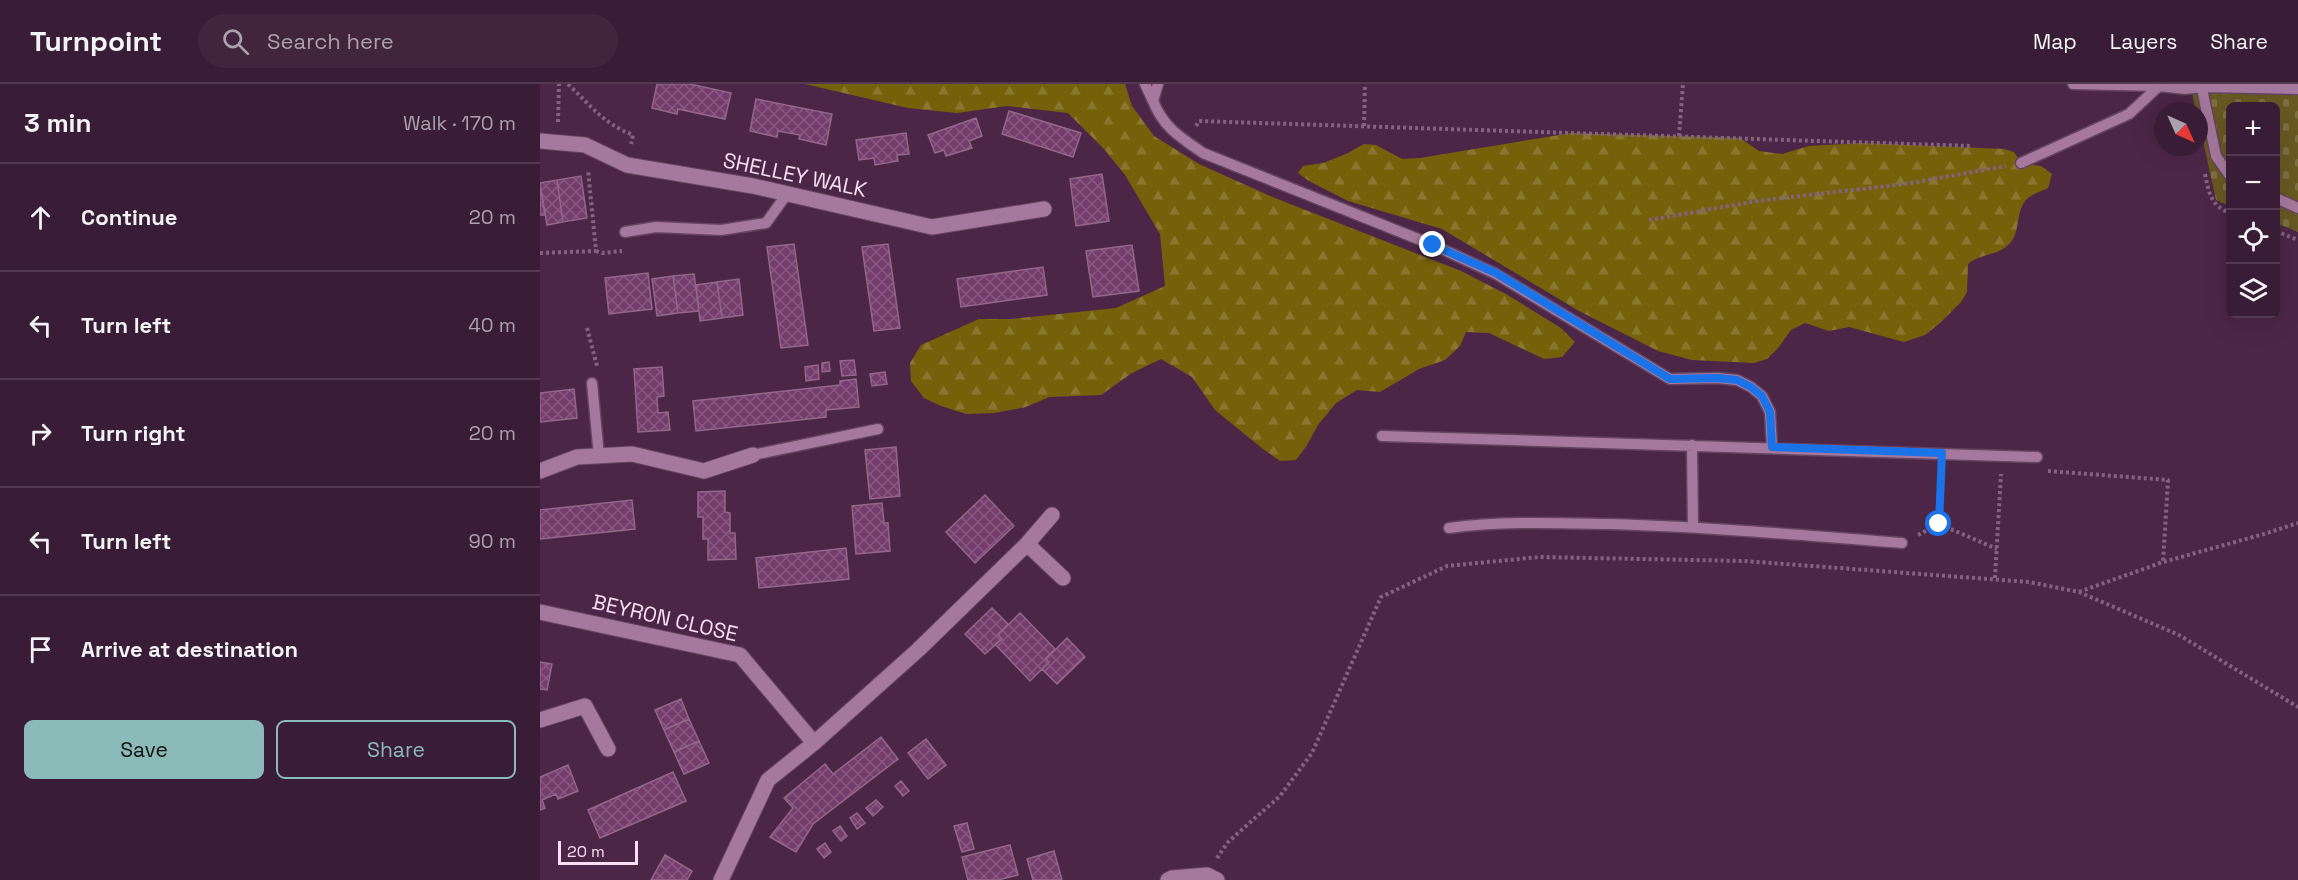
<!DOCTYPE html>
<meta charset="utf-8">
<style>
:root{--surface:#391c35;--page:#40253d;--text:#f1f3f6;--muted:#aba1ad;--line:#533a50;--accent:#8bbbb9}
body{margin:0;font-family:"Space Grotesk",sans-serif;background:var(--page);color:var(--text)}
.controls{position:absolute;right:18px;top:18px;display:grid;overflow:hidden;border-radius:9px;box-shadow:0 6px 24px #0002}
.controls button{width:54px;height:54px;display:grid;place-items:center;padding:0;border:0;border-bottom:2px solid var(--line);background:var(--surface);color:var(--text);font:30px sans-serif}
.compass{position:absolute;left:1614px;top:18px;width:54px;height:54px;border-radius:50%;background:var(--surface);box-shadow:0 6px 24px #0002;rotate:135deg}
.scale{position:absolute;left:18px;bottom:15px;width:80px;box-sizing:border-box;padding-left:6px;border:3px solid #f8dff3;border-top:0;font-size:16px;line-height:21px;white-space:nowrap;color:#f8dff3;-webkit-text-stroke:4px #4c2647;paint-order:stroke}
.stop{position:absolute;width:18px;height:18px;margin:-14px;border:4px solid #1a73e8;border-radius:50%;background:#fff}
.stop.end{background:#1a73e8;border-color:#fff;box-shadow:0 2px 6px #0008}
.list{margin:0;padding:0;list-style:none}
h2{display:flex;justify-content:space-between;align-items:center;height:78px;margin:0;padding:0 24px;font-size:26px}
h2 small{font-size:20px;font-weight:400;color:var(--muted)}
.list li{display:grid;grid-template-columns:39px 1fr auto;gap:18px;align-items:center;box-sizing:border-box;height:108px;padding:0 24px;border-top:2px solid var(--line)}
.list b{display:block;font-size:22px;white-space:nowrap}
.list em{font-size:20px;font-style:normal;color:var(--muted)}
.actions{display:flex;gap:12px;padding:18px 24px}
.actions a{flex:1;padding:14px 0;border:2px solid var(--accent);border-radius:9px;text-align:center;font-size:21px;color:var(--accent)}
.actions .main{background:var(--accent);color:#111}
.icon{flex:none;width:33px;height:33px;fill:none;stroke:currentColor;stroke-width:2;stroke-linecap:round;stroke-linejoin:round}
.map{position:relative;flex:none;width:1758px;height:796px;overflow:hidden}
header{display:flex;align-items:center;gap:36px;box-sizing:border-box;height:84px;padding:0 30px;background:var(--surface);border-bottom:2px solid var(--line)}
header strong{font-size:28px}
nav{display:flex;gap:33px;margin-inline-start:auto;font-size:21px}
.search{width:420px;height:54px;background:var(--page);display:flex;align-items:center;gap:15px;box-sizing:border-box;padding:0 21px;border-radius:33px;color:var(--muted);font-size:22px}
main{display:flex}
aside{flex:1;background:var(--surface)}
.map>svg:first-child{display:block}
.forest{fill:url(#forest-firs)}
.cemetery{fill:url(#cemetery-stones)}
.building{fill:url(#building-cross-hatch);stroke:#92678a;stroke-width:1.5}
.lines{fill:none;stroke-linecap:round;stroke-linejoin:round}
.service-casing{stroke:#654460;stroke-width:13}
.minor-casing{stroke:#654460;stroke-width:17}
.path{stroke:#84637f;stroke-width:4;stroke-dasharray:3 3;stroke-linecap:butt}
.service{stroke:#a5799d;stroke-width:10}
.minor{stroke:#a5799d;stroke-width:15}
.route{stroke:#1a73e8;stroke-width:8}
.labels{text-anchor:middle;stroke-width:4.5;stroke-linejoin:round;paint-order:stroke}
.street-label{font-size:21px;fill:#f8dff3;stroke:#4c2647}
</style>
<header>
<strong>Turnpoint</strong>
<div class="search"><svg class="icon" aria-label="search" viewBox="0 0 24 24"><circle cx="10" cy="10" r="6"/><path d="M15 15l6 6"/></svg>Search here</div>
<nav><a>Map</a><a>Layers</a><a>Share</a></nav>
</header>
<main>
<aside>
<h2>3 min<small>Walk · 170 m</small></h2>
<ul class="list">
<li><svg class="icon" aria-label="ahead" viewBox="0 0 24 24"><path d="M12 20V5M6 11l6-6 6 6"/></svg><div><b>Continue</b></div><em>20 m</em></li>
<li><svg class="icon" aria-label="left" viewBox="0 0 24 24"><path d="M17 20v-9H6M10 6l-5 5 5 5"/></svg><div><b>Turn left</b></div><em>40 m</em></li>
<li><svg class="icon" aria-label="right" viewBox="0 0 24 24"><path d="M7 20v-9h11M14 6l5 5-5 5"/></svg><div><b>Turn right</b></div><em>20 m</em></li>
<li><svg class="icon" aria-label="left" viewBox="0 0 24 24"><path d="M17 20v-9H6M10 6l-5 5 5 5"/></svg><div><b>Turn left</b></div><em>90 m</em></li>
<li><svg class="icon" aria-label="arrive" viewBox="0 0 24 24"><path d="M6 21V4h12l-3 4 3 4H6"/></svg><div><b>Arrive at destination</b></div></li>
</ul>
<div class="actions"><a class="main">Save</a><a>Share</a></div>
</aside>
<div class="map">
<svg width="1758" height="796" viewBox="0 0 1758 796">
<defs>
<pattern id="forest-firs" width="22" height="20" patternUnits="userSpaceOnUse" patternTransform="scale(1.5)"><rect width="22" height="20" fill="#76610b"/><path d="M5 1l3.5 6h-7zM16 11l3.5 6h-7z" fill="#8a772f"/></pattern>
<pattern id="cemetery-stones" width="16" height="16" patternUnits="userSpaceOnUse" patternTransform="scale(1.5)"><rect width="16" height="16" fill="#685822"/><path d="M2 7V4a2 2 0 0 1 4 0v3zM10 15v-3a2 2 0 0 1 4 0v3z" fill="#7e7043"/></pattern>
<pattern id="building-cross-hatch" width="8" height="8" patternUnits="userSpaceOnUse" patternTransform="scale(1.5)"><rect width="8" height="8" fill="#743e6c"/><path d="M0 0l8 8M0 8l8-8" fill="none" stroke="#895981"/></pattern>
</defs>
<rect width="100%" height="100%" fill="#4c2647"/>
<path class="forest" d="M 265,0 L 585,0 L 592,22 L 614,52 L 659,80 L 735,114 L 921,187 L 966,210 L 1021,244 L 1035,258 L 1022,273 L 1004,275 L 949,249 L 926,248 L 920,262 L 905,276 L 879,285 L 840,308 L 817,306 L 796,319 L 778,341 L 767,361 L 756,376 L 740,377 L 723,365 L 675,326 L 652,293 L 621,275 L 592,289 L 561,311 L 509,313 L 486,323 L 454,329 L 426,330 L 401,322 L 384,314 L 371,297 L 370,279 L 381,261 L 439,235 L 471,235 L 576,224 L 625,202 L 620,150 L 585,91 L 564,65 L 528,29 L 467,22 L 417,29 L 368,24 Z
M 1031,49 L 1200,54 L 1219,67 L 1242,70 L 1269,62 L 1322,59 L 1464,65 L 1474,68 L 1481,79 L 1501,82 L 1512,90 L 1508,104 C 1502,107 1492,110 1487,115 C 1475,127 1481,147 1470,159 C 1459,172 1441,169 1428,180 L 1427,208 L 1421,218 L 1400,239 L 1385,251 L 1364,258 L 1309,243 L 1289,247 L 1265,239 L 1251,246 L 1238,264 L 1227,275 L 1214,279 L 1152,276 L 1118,267 L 1039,227 L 902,145 L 808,117 L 769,97 L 758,89 L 763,82 L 783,79 L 806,70 L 824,60 L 836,61 L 862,75 L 880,74 Z"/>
<path class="cemetery" d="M 1650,0 L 1758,0 L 1758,148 L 1736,139 L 1736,22 L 1690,22 L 1690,122 L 1676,116 L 1659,39 L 1659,27 L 1656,27 Z"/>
<path class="building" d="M 117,0 L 150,0 L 191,9 L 185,35 L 138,25 L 137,30 L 112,24 Z
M 216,15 L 292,30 L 286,61 L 259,55 L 260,51 L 238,47 L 237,53 L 210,47 Z
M 469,27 L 541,49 L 533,73 L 462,50 Z
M 436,34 L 442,52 L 429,57 L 432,64 L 406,72 L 404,66 L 395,69 L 388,51 Z
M 366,49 L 369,70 L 357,71 L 358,77 L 335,81 L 334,74 L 319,76 L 316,56 Z
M 562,90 L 569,137 L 536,142 L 530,95 Z
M 41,92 L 47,134 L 23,138 L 17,96 Z
M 17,96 L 23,138 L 7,141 L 0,99 Z
M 0,100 L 5,131 L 0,131 Z
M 254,160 L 268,261 L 241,264 L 227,163 Z
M 348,160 L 360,244 L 334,247 L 322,163 Z
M 592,161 L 599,207 L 553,213 L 546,167 Z
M 503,183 L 507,211 L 421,223 L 417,195 Z
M 108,189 L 112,225 L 69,230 L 65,194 Z
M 154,190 L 159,227 L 138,229 L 133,192 Z
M 133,192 L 138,229 L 117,232 L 112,195 Z
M 199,195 L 203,231 L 182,234 L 177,198 Z
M 177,198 L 182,234 L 160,237 L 156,201 Z
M 314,276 L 316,291 L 302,292 L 300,277 Z
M 289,278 L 290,287 L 282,288 L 282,279 Z
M 278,281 L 279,295 L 266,297 L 265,283 Z
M 122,283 L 124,312 L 117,313 L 118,329 L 128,328 L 130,346 L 98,348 L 94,285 Z
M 345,288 L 347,300 L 332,302 L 330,290 Z
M 316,295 L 319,323 L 286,326 L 286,333 L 156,347 L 153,317 L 300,301 L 300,297 Z
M 34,305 L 37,334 L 0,338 L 0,309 Z
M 356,363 L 360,412 L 330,415 L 325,366 Z
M 185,407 L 185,428 L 190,429 L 190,449 L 195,449 L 196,475 L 168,476 L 168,455 L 163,455 L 163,433 L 158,433 L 158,408 Z
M 445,411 L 474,442 L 435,479 L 406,448 Z
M 92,416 L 95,445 L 0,455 L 0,426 Z
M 342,419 L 344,439 L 348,439 L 350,467 L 316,470 L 312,422 Z
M 306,464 L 309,495 L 219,504 L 216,474 Z
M 452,524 L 468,540 L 458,551 L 462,555 L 445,570 L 425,550 Z
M 480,529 L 515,565 L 506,575 L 509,578 L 490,597 L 455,560 L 462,555 L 458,551 Z
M 527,554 L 545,573 L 517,600 L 502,585 L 509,578 L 506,575 Z
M 0,578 L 12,580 L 7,606 L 0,605 Z
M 141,615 L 149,635 L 124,646 L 115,626 Z
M 149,635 L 159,657 L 134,668 L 124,646 Z
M 341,653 L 358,675 L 273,740 L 256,768 L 230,753 L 253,724 L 244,714 L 285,680 L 293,690 Z
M 386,655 L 406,681 L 388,695 L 368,669 Z
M 159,657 L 169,679 L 144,690 L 134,668 Z
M 28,681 L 38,707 L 18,715 L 16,710 L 2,716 L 5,724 L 0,726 L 0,693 Z
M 133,688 L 146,717 L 60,754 L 48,726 Z
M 361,697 L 369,707 L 363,712 L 355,702 Z
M 336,716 L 343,723 L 333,732 L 326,724 Z
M 317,729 L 325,739 L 317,745 L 310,734 Z
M 427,739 L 434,765 L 422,768 L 414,742 Z
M 300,742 L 307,752 L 301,757 L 293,747 Z
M 285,759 L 291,768 L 284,774 L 277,765 Z
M 470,761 L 478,791 L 458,796 L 428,796 L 422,773 Z
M 514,767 L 522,796 L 493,796 L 487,775 Z
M 125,771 L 152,787 L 147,796 L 111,796 Z"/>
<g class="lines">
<g class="service-casing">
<path id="service" d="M 605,0 L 613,17
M 618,0 L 613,17 C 624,44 640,53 663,69 L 893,161 L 956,190 L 1130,295 L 1178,294 L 1197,296 L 1211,303 L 1222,312 L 1230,328 L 1232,363
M 1533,0 L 1619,2 L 1645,5 L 1662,3 L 1758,5
M 1661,0 L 1676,72 L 1690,92
M 1481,79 L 1589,30 L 1619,2
M 1736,114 L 1758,124
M 85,148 L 116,143 L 181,146 L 226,139 L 247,110
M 52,299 L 59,372
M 842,352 L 1497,373
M 1152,361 L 1153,443
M 213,371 L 338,345
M 909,444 C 962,437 1015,439 1069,440 C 1167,443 1264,451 1362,459"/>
</g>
<g class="minor-casing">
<path id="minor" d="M 0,57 L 45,61 L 87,81 L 213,102 L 392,143 L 504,125
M 0,387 L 37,373 L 92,370 L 164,387 L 213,371
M 487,460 L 523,494
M 0,528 L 200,571 L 274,659
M 0,636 L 45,622 L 68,665
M 181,796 L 228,696 L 274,659 L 378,566 L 487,460 L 512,431
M 628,796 L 632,794 L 667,791 L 677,796"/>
</g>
<path class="path" d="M 28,0 C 50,21 64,40 93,51 L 91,60
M 18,38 L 19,0
M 656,42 L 659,37 L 1432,62
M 824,42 L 825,0
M 1139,52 L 1143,0
M 1665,90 C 1669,109 1671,122 1690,129
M 1109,136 L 1217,117 L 1365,100 L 1466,82
M 1736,147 L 1758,156
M 56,167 L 62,169 L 82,167
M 0,169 L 56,167 L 48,86
M 47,244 L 57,282
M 1401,387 L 1399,440 L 1457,465
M 1508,387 L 1628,396 L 1623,478
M 1378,451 L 1399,440
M 1455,494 L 1461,390
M 1539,508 L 1623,478 L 1724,450 L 1758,439
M 677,774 L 688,758 L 740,712 L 772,669 L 841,513 L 907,482 L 999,473 L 1204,477 L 1489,498 L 1539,508 L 1639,551 L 1758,623"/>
<use href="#service" class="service"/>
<use href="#minor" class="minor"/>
</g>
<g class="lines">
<path class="route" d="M 893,161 L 956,189 L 1130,295 L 1178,294 L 1197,296 L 1211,303 L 1222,312 L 1230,328 L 1232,363 L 1402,369 L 1399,440"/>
</g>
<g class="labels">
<g class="street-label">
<text transform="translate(255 91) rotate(12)" y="7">SHELLEY WALK</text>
<text transform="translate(125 534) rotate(13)" y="7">BEYRON CLOSE</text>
</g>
</g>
</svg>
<div class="controls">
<button>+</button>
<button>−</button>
<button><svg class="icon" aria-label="locate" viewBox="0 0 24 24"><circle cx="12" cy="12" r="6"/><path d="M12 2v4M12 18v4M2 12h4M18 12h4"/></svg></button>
<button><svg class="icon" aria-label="layers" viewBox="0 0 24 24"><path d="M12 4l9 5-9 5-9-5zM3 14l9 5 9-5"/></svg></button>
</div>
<svg class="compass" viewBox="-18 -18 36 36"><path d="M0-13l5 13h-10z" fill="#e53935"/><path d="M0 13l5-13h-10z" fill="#aba1ad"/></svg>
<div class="scale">20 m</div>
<div class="stop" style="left:1399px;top:440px"></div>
<div class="stop end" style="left:893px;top:161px"></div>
</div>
</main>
